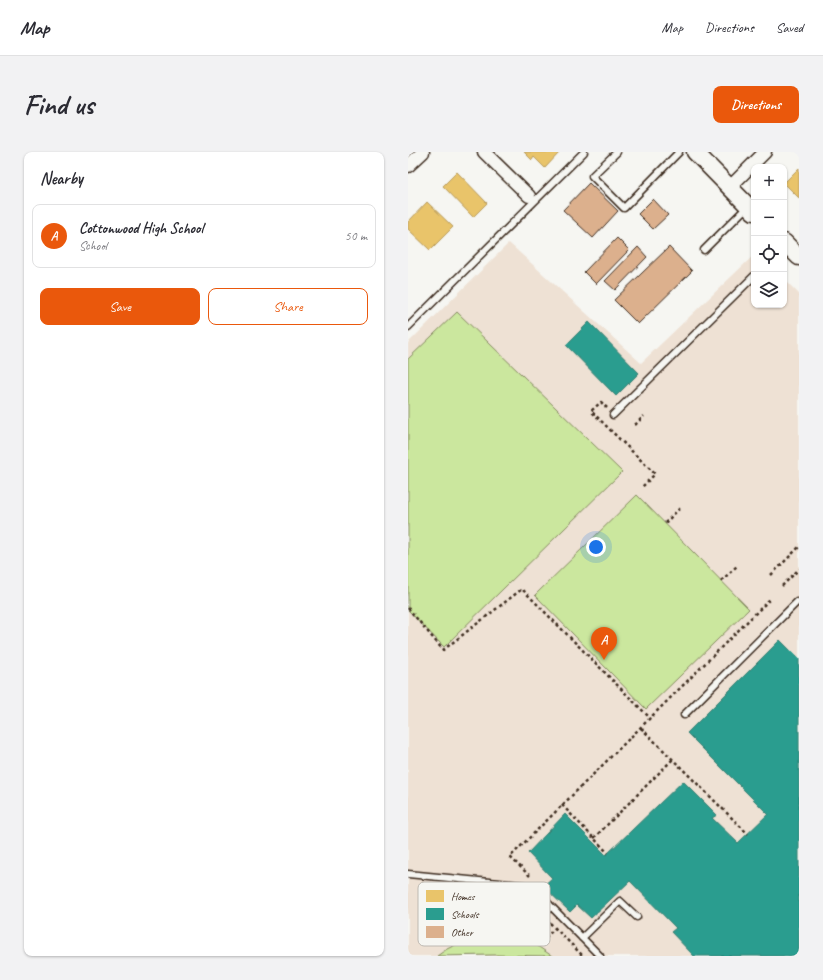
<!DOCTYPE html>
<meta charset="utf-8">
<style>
:root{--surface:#fff;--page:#f2f2f3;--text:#2b2b33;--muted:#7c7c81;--line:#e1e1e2;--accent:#ea580c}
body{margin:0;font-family:Caveat,sans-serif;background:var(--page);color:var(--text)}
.controls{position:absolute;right:12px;top:12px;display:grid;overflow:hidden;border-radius:8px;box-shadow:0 1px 3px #0004}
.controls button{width:36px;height:36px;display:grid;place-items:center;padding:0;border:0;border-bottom:1px solid var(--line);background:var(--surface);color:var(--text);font:20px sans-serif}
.you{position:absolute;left:188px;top:395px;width:14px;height:14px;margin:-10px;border:3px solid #fff;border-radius:50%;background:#1a73e8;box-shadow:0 0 0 6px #1a73e833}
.badge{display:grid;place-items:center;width:26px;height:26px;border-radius:50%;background:var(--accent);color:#fff;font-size:13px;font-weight:700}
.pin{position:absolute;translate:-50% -33px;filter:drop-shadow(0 1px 2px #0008)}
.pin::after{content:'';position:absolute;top:21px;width:14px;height:12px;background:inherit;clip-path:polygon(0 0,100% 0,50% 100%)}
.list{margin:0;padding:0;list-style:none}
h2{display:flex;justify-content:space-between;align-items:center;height:52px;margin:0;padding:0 16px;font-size:17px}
h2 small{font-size:13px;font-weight:400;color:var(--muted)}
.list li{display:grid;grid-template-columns:26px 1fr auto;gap:12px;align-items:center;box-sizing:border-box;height:64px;margin:0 8px 8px;padding:0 8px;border:1px solid var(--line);border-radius:8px}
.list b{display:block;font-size:15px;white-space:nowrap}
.list p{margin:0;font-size:13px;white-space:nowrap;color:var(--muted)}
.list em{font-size:13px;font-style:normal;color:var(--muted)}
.actions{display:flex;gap:8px;padding:12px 16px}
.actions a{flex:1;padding:9px 0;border:1px solid var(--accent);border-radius:8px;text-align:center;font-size:14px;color:var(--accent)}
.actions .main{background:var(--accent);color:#fff}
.icon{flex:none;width:22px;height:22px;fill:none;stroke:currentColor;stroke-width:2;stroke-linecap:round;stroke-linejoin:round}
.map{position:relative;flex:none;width:391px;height:804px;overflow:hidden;border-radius:8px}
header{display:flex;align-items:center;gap:24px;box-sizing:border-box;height:56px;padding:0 20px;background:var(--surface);border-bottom:1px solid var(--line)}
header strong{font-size:19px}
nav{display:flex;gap:22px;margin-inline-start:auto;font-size:14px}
.intro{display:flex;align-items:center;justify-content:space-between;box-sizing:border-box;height:96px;padding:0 24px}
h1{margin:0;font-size:28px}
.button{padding:10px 18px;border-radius:8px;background:var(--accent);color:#fff;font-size:14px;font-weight:700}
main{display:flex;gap:24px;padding:0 24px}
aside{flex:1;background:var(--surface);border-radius:8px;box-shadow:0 1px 3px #0004}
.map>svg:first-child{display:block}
.built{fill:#eee1d4}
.green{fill:#cbe79e;stroke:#83885e}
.homes{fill:#e9c46a;stroke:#b59653}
.schools{fill:#2a9d8f;stroke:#2f7a6d}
.building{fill:#dcb08d;stroke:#3b2a1e}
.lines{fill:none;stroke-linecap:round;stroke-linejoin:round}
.lane-casing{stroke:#3b2a1e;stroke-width:9}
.street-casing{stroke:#3b2a1e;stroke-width:15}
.secondary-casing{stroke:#3b2a1e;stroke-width:19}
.path{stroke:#3b2a1e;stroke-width:2.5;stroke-dasharray:3 3;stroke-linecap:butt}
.lane{stroke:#f6f6f2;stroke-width:6}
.street{stroke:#f6f6f2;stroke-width:12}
.secondary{stroke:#f6f6f2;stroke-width:16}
.key{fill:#f6f6f2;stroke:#beb9b2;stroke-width:1}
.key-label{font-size:11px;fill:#3b2a1e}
</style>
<header>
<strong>Map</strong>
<nav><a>Map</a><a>Directions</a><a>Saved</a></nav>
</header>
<div class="intro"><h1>Find us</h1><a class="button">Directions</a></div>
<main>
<aside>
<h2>Nearby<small></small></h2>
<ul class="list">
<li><span class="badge">A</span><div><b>Cottonwood High School</b><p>School</p></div><em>50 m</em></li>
</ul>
<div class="actions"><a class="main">Save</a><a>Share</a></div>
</aside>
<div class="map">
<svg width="391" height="804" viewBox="0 0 391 804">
<rect width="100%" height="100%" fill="#f6f6f2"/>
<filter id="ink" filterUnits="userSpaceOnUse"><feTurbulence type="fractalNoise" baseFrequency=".025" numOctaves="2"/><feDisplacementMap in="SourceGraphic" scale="8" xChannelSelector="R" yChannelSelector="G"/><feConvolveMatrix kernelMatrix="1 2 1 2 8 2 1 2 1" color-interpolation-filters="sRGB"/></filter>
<g filter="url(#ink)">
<path class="built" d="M 101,91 L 233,211 L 346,103 L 346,153 L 376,153 L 376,127 L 391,142 L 391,804 L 0,804 L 0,191 Z"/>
<path class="green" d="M 49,160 L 214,320 L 36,495 L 0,458 L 0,207 Z
M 229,343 L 341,457 L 238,557 L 127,443 Z
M 94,782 L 128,793 L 144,804 L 86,803 L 29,804 L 39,797 L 59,787 Z"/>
<path class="homes" d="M 116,0 L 150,0 L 151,1 L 137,16 L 126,5 L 124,8 Z
M 391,16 L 391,46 L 376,31 Z
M 49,20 L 79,51 L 65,65 L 35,34 Z
M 19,50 L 45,75 L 22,98 L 0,77 L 0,70 Z"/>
<path class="schools" d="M 181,170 L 231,221 L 208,244 L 158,193 Z
M 372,488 L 391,507 L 391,804 L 286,804 L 263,780 L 268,776 L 222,729 L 183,766 L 169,753 L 162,760 L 135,734 L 144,726 L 120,701 L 157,662 L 198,703 L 275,629 L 309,663 L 304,666 L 330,691 L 360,662 L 279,581 Z"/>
<path class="building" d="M 181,31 L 210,59 L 185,86 L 155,58 Z
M 245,47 L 260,63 L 245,77 L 230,62 Z
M 209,86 L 221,98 L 188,132 L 176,120 Z
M 230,95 L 239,105 L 207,138 L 197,129 Z
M 261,95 L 284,119 L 230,172 L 206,148 Z"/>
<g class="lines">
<g class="lane-casing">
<path id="lane" d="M 209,0 L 184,24 L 216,56 L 271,0
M 296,98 L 339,55
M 0,175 L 176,0
M 205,263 L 346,124
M 276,563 L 389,450
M 0,722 L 123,734 L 192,804
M 174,786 L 212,749 L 229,765"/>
</g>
<g class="street-casing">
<path id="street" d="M 76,0 L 121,44
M 0,14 L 15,0
M 322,35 L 357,0"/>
</g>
<g class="secondary-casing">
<path id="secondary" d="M 287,0 L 346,60
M 376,90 L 391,105"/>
</g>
<path class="path" d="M 199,256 L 193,250 L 183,259 L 247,322 L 234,335
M 227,273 L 236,264
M 257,371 L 273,355
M 363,423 L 391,395
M 313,429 L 330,413
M 374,434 L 391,417
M 0,456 L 35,498 L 114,437 L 242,566
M 233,576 L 340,682
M 154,653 L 200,701
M 186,686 L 265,607
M 122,724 L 102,705 L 363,446
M 45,794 L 41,785 L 66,765 L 99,760 L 124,764 L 141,770 L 175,804
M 129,794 L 147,776"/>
<use href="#lane" class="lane"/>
<use href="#street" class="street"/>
<use href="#secondary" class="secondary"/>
</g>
</g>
<rect x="10" y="730" width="132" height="64" rx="6" class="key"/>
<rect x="18" y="738" width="18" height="12" fill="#e9c46a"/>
<rect x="18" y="756" width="18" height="12" fill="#2a9d8f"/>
<rect x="18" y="774" width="18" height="12" fill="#dcb08d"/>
<g class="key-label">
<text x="43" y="748">Homes</text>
<text x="43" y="766">Schools</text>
<text x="43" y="784">Other</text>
</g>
</svg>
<div class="controls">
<button>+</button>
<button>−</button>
<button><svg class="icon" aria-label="locate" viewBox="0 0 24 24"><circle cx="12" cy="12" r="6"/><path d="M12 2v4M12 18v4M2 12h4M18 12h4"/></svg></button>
<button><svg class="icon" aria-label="layers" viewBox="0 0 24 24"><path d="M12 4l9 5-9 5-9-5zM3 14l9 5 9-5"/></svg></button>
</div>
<div class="you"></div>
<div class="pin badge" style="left:196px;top:508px">A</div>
</div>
</main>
